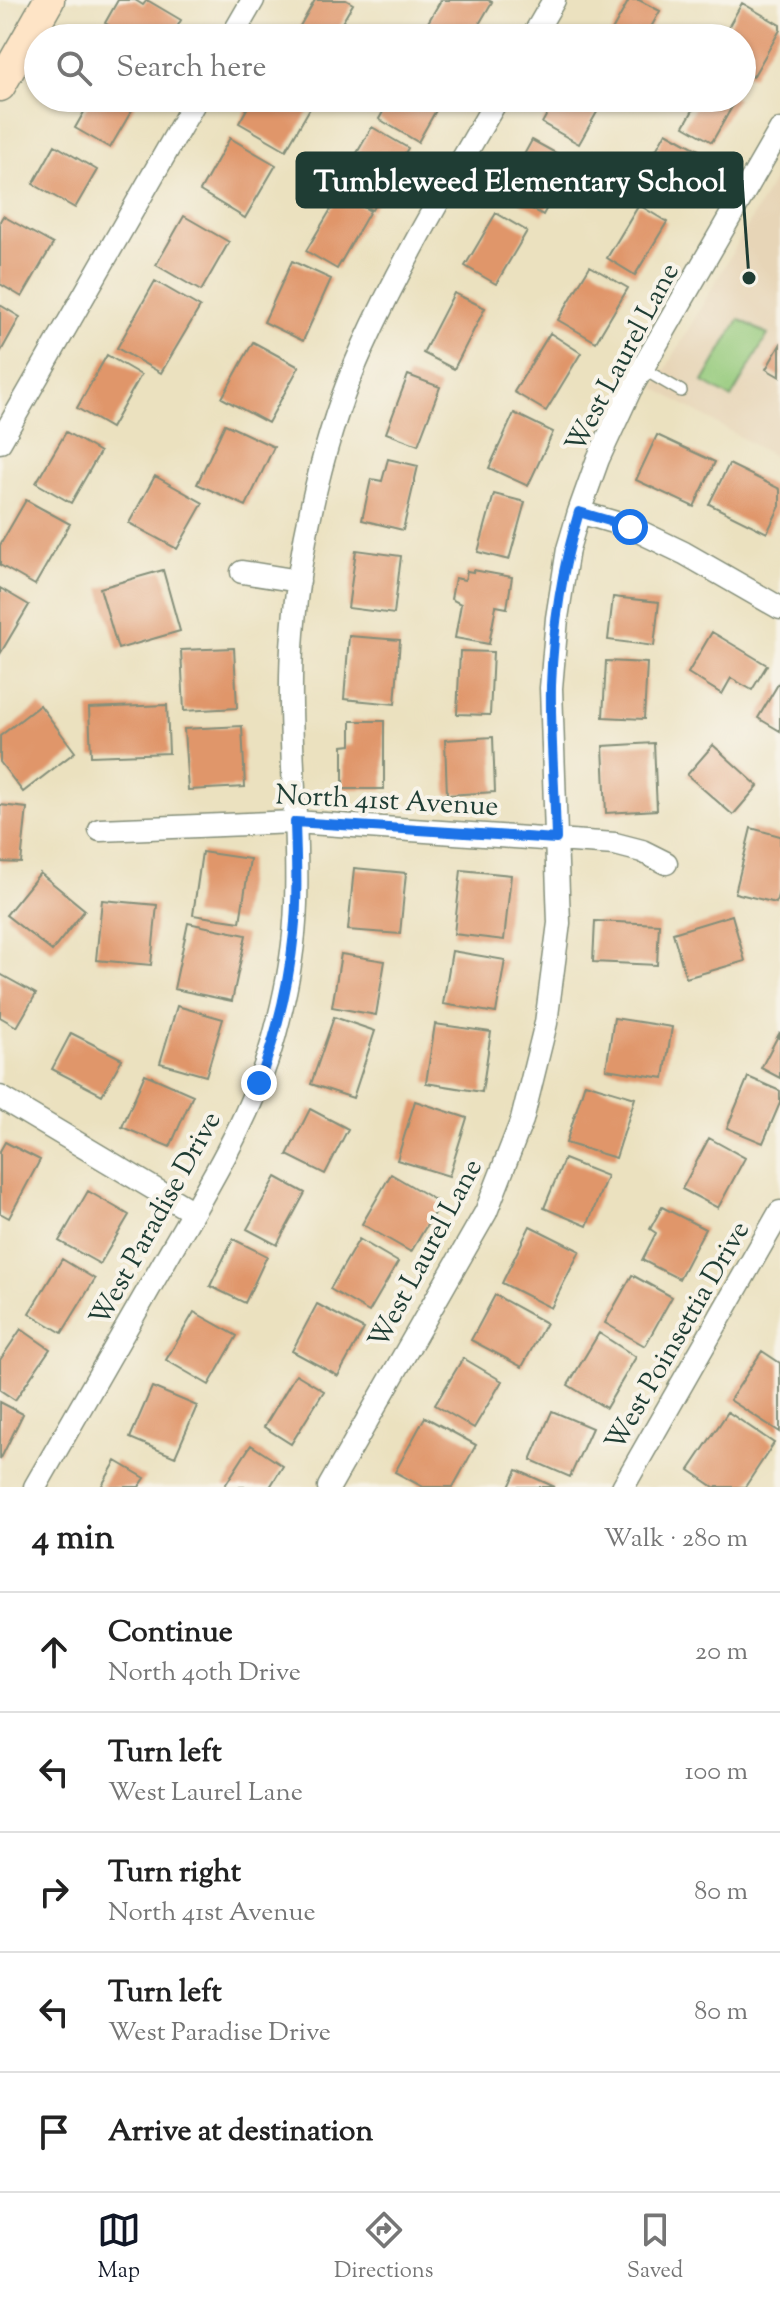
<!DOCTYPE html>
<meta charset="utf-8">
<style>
:root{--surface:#fff;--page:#f2f2f2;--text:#222;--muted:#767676;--line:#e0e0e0;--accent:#111827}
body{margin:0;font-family:"Sorts Mill Goudy",serif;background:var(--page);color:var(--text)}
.stop{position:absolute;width:24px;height:24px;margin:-18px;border:6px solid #1a73e8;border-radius:50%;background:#fff}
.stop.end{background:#1a73e8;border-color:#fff;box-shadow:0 2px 8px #0008}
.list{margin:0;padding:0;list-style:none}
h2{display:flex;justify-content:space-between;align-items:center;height:104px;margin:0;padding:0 32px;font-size:34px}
h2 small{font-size:26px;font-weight:400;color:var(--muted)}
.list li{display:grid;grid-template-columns:52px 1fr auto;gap:24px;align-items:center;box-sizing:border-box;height:120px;padding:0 32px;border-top:2px solid var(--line)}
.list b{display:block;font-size:30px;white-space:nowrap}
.list p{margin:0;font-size:26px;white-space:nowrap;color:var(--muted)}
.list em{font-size:26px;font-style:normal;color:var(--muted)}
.icon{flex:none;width:44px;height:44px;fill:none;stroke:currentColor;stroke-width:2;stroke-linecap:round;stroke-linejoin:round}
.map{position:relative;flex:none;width:780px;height:1487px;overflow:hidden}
.search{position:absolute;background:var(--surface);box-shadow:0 2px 6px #0004;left:24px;right:24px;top:24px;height:88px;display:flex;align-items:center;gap:20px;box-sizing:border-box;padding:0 28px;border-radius:44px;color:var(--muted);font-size:30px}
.sheet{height:704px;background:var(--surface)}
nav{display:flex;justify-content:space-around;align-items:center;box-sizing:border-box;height:112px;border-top:2px solid var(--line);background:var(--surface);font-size:22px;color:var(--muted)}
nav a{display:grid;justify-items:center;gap:4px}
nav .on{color:var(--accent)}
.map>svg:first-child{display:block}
.built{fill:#e7d5b7}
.green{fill:#95ca7b;stroke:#5a8458;stroke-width:2}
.building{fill:#e0966b}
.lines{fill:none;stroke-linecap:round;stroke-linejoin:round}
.lane-casing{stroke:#858f7a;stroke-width:14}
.street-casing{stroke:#858f7a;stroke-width:25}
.secondary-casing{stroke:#858f7a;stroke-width:33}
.lane{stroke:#fff;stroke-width:11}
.street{stroke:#fff;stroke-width:22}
.secondary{stroke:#fee4c6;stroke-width:30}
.route{stroke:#1a73e8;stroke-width:10}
.labels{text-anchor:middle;stroke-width:8;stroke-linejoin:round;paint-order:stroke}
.street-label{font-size:28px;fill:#1f3d34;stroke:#f7f3e8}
.leader{fill:none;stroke:#1f3d34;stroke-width:3}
.callout-dot{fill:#1f3d34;stroke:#f7f3e8;stroke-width:3}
.callout{fill:#1f3d34;stroke:#1f3d34;stroke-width:3}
.callout-label{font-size:30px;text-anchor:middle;font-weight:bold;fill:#fff}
</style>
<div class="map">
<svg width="780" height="1487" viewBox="0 0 780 1487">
<rect width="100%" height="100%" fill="#f7f3e8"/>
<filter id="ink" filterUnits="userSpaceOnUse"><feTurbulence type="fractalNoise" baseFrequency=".0125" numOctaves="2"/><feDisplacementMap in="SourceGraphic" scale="16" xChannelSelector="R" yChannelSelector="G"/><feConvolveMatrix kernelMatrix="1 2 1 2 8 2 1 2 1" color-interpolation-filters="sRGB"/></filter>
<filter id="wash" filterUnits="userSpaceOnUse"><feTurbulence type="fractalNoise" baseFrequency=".006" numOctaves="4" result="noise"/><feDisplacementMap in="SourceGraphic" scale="32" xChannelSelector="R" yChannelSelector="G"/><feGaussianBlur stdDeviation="1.8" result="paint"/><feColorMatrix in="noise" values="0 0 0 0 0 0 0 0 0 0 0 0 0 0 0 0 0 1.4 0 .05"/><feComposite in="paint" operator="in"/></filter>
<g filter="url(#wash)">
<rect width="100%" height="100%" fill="#ebe1bf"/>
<path class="built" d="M 780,169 L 780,460 L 655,388 Z"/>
<path class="green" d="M 739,319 L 768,335 L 731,398 L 703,382 Z"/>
<g id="blocks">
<path class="building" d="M 118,0 L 135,0 L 143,5 L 147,0 L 181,20 L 171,38 L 123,38 L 125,35 L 105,23 Z
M 315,0 L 346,0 L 353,4 L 333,38 L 293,38 Z
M 441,0 L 488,0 L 492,2 L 471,38 L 419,38 Z
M 629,0 L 639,0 L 660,11 L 645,38 L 608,38 Z
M 742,3 L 780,25 L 780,30 L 753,77 L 742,71 L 742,38 L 722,38 Z
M 92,98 L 139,98 L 110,148 L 75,128 Z
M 253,98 L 316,98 L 286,150 L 239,123 Z
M 391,98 L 443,98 L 418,142 L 379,119 Z
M 556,98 L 605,98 L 579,144 L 542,123 Z
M 700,98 L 737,98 L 712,142 L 684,126 Z
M 372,127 L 408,148 L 372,210 L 336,189 Z
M 666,132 L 704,153 L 677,200 L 640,179 Z
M 230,138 L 276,165 L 245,218 L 200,191 Z
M 532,140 L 572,162 L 543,215 L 503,193 Z
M 55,145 L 97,170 L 75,208 L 33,184 Z
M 340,194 L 370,211 L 337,269 L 306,251 Z
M 639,205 L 667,222 L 635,275 L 607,258 Z
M 496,213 L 527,231 L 496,284 L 465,266 Z
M 3,216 L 53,244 L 22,297 L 0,284 L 0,221 Z
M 184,216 L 229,242 L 201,291 L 156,265 Z
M 292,261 L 331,279 L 303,341 L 264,322 Z
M 590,266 L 628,288 L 596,342 L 558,320 Z
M 155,281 L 200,307 L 161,373 L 117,348 Z
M 454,293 L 485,308 L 454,369 L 423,353 Z
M 0,305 L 20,317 L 0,353 Z
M 550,333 L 581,353 L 546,411 L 514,392 Z
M 253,342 L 299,367 L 268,423 L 222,398 Z
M 780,345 L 780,377 L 766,369 Z
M 107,355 L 141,375 L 111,428 L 77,408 Z
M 408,375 L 440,387 L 418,445 L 386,433 Z
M 514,413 L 553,432 L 528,486 L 489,468 Z
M 225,424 L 274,447 L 246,506 L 197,484 Z
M 66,432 L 100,452 L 71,503 L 36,483 Z
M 657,435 L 715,462 L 694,507 L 636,480 Z
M 388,459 L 418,466 L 403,530 L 362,520 L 371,479 L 382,481 Z
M 729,464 L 780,489 L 780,506 L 767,533 L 709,504 Z
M 155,476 L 203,503 L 177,549 L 129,523 Z
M 494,494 L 525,502 L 509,560 L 478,552 Z
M 26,500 L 70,524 L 35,585 L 0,565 L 0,545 Z
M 356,550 L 401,556 L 394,614 L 348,608 Z
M 163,570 L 180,631 L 118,649 L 100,588 Z
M 473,570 L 512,577 L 507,608 L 496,606 L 489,644 L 455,638 L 461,604 L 451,599 L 455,578 L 465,580 L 467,571 L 473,572 Z
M 0,588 L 29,605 L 0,654 Z
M 613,597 L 659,602 L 654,646 L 608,640 Z
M 712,632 L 767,665 L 752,690 L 731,678 L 722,694 L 688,673 Z
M 349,636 L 400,640 L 395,704 L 344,699 Z
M 234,648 L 237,708 L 184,711 L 181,650 Z
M 460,651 L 493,652 L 490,715 L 457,714 Z
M 606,661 L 647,663 L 644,719 L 603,717 Z
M 780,681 L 780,731 L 758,718 Z
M 40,705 L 75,752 L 23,792 L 0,762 L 0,736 Z
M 167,705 L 169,753 L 91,756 L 89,708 Z
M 351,721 L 384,721 L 384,789 L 343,789 L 343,746 L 351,745 Z
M 242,726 L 245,787 L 188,790 L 184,729 Z
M 493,737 L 495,792 L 447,795 L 445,740 Z
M 654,743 L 657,810 L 606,813 L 603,746 Z
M 713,745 L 758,786 L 733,815 L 687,775 Z
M 0,805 L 27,808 L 21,863 L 0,862 Z
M 751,828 L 780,836 L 780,887 L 776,903 L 735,893 Z
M 202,852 L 250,859 L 240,922 L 193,915 Z
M 354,868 L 406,873 L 400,934 L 348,930 Z
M 461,870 L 511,875 L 504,940 L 454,934 Z
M 40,873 L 85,910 L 52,951 L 6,915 Z
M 102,900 L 157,905 L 151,965 L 96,960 Z
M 732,915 L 745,961 L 686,978 L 673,933 Z
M 595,921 L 659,924 L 657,965 L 593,962 Z
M 188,923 L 246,935 L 232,1001 L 174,989 Z
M 452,951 L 505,960 L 496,1013 L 443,1004 Z
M 341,954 L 385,961 L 376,1015 L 332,1007 Z
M 0,974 L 36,994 L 17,1027 L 0,1017 Z
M 177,1006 L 223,1019 L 206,1076 L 160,1063 Z
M 334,1017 L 375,1031 L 353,1098 L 311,1084 Z
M 614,1018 L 672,1027 L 664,1078 L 606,1069 Z
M 435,1024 L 491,1032 L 482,1092 L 426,1083 Z
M 780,1032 L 780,1078 L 761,1068 Z
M 71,1033 L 122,1059 L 102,1095 L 52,1069 Z
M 145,1074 L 193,1095 L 170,1147 L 122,1127 Z
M 748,1077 L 780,1091 L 780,1103 L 763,1143 L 727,1128 Z
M 585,1083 L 635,1098 L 616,1158 L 566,1143 Z
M 415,1101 L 467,1118 L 449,1176 L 397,1160 Z
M 310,1109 L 348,1129 L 325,1174 L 287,1155 Z
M 709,1138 L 745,1158 L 718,1208 L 682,1189 Z
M 5,1142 L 40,1160 L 9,1218 L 0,1213 L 0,1151 Z
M 564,1159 L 607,1176 L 587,1226 L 544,1208 Z
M 391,1174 L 440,1203 L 411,1252 L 362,1224 Z
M 276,1177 L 305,1193 L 277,1245 L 247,1229 Z
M 88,1191 L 129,1215 L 100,1264 L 59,1241 Z
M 662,1207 L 705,1229 L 679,1279 L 642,1260 L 656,1233 L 650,1229 Z
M 530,1226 L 580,1251 L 551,1308 L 502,1283 Z
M 233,1239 L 267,1256 L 245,1303 L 210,1286 Z
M 359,1239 L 398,1262 L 369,1312 L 330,1289 Z
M 62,1259 L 95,1279 L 62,1333 L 29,1313 Z
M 632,1275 L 672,1297 L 645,1346 L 605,1323 Z
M 495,1295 L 546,1323 L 522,1367 L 471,1340 Z
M 317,1304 L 364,1329 L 338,1376 L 292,1351 Z
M 194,1312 L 237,1336 L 209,1385 L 166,1360 Z
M 21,1329 L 50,1349 L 15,1400 L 0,1390 L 0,1360 Z
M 599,1333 L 636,1357 L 606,1408 L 568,1385 Z
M 762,1351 L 780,1363 L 780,1432 L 730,1400 Z
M 463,1358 L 502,1381 L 474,1428 L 435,1405 Z
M 296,1374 L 324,1391 L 291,1444 L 264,1427 Z
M 152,1387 L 197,1406 L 175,1457 L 130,1438 Z
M 0,1402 L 23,1414 L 0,1460 Z
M 552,1411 L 592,1428 L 570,1477 L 531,1460 Z
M 728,1412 L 774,1443 L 745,1487 L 714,1487 L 689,1470 Z
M 425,1417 L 476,1445 L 453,1487 L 423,1487 L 395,1472 Z
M 251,1445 L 283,1466 L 270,1487 L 224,1487 Z
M 116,1461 L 145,1478 L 139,1487 L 101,1487 Z
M 517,1470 L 555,1487 L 509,1487 Z"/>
</g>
</g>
<g filter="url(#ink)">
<use href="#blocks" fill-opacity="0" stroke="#858f7a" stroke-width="2"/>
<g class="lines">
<g class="lane-casing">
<path id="lane" d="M 643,369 L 681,391"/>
</g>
<g class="street-casing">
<path id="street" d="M 231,38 L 253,0
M 532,38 L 554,0
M 0,442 L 197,98
M 579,512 L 630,527 L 684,553 L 780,608
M 242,572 L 299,581
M 100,830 L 295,822 L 615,844 L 642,851 L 666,863
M 0,1097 L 193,1212
M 35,1487 C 80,1409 125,1331 170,1252 C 213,1178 258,1106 278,1022 C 288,983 295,943 296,903 C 299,813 286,723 293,633 C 299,544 325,431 362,349 C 401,262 450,181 498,98
M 329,1487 L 486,1212 L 522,1120 L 546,1023 L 559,923 L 551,688 L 557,618 L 568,549 L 579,512 L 598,459 L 630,390 L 780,130
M 623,1487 L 780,1212"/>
</g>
<g class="secondary-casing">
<path id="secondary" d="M 0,86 L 49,0"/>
</g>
<use href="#lane" class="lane"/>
<use href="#street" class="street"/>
<use href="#secondary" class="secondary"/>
</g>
</g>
<g class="lines" filter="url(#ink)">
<path class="route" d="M 259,1083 C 276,1035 289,985 294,933 C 298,896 296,859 295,822 L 556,839 C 555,789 550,737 551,686 C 553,628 562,568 579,512 L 630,527"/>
</g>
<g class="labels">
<g class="street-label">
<text transform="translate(621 357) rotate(-62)" y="10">West Laurel Lane</text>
<text transform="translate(387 799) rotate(3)" y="10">North 41st Avenue</text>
<text transform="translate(154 1218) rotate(-61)" y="10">West Paradise Drive</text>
<text transform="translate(424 1253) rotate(-62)" y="10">West Laurel Lane</text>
<text transform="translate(676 1335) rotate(-60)" y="10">West Poinsettia Drive</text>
</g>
</g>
<path class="leader" d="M749 278L742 180"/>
<circle class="callout-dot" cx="749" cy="278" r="8"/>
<rect class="callout" x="297" y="153" width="445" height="54" rx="8"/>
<g class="callout-label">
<text x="520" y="191">Tumbleweed Elementary School</text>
</g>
</svg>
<div class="stop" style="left:630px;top:527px"></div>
<div class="stop end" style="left:259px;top:1083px"></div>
<div class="search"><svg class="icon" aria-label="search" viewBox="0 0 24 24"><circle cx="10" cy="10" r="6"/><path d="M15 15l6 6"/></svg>Search here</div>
</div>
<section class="sheet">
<h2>4 min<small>Walk · 280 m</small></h2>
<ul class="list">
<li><svg class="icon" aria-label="ahead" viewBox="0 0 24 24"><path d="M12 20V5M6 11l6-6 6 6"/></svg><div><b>Continue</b><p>North 40th Drive</p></div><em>20 m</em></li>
<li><svg class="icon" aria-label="left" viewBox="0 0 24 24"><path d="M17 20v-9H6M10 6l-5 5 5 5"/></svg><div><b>Turn left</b><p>West Laurel Lane</p></div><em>100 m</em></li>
<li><svg class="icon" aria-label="right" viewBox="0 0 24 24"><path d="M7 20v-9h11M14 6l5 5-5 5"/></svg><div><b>Turn right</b><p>North 41st Avenue</p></div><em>80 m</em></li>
<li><svg class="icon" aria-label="left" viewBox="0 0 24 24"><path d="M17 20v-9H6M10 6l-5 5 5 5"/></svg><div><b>Turn left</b><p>West Paradise Drive</p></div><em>80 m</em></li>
<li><svg class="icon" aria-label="arrive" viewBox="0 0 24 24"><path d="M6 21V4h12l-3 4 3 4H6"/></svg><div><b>Arrive at destination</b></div></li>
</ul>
</section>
<nav>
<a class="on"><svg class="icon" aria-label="map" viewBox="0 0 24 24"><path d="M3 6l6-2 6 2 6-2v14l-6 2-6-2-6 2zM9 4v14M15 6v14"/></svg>Map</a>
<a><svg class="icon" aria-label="directions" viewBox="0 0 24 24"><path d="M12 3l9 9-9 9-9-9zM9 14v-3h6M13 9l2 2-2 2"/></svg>Directions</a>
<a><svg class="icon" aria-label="saved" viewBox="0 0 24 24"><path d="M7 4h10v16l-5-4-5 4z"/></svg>Saved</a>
</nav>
